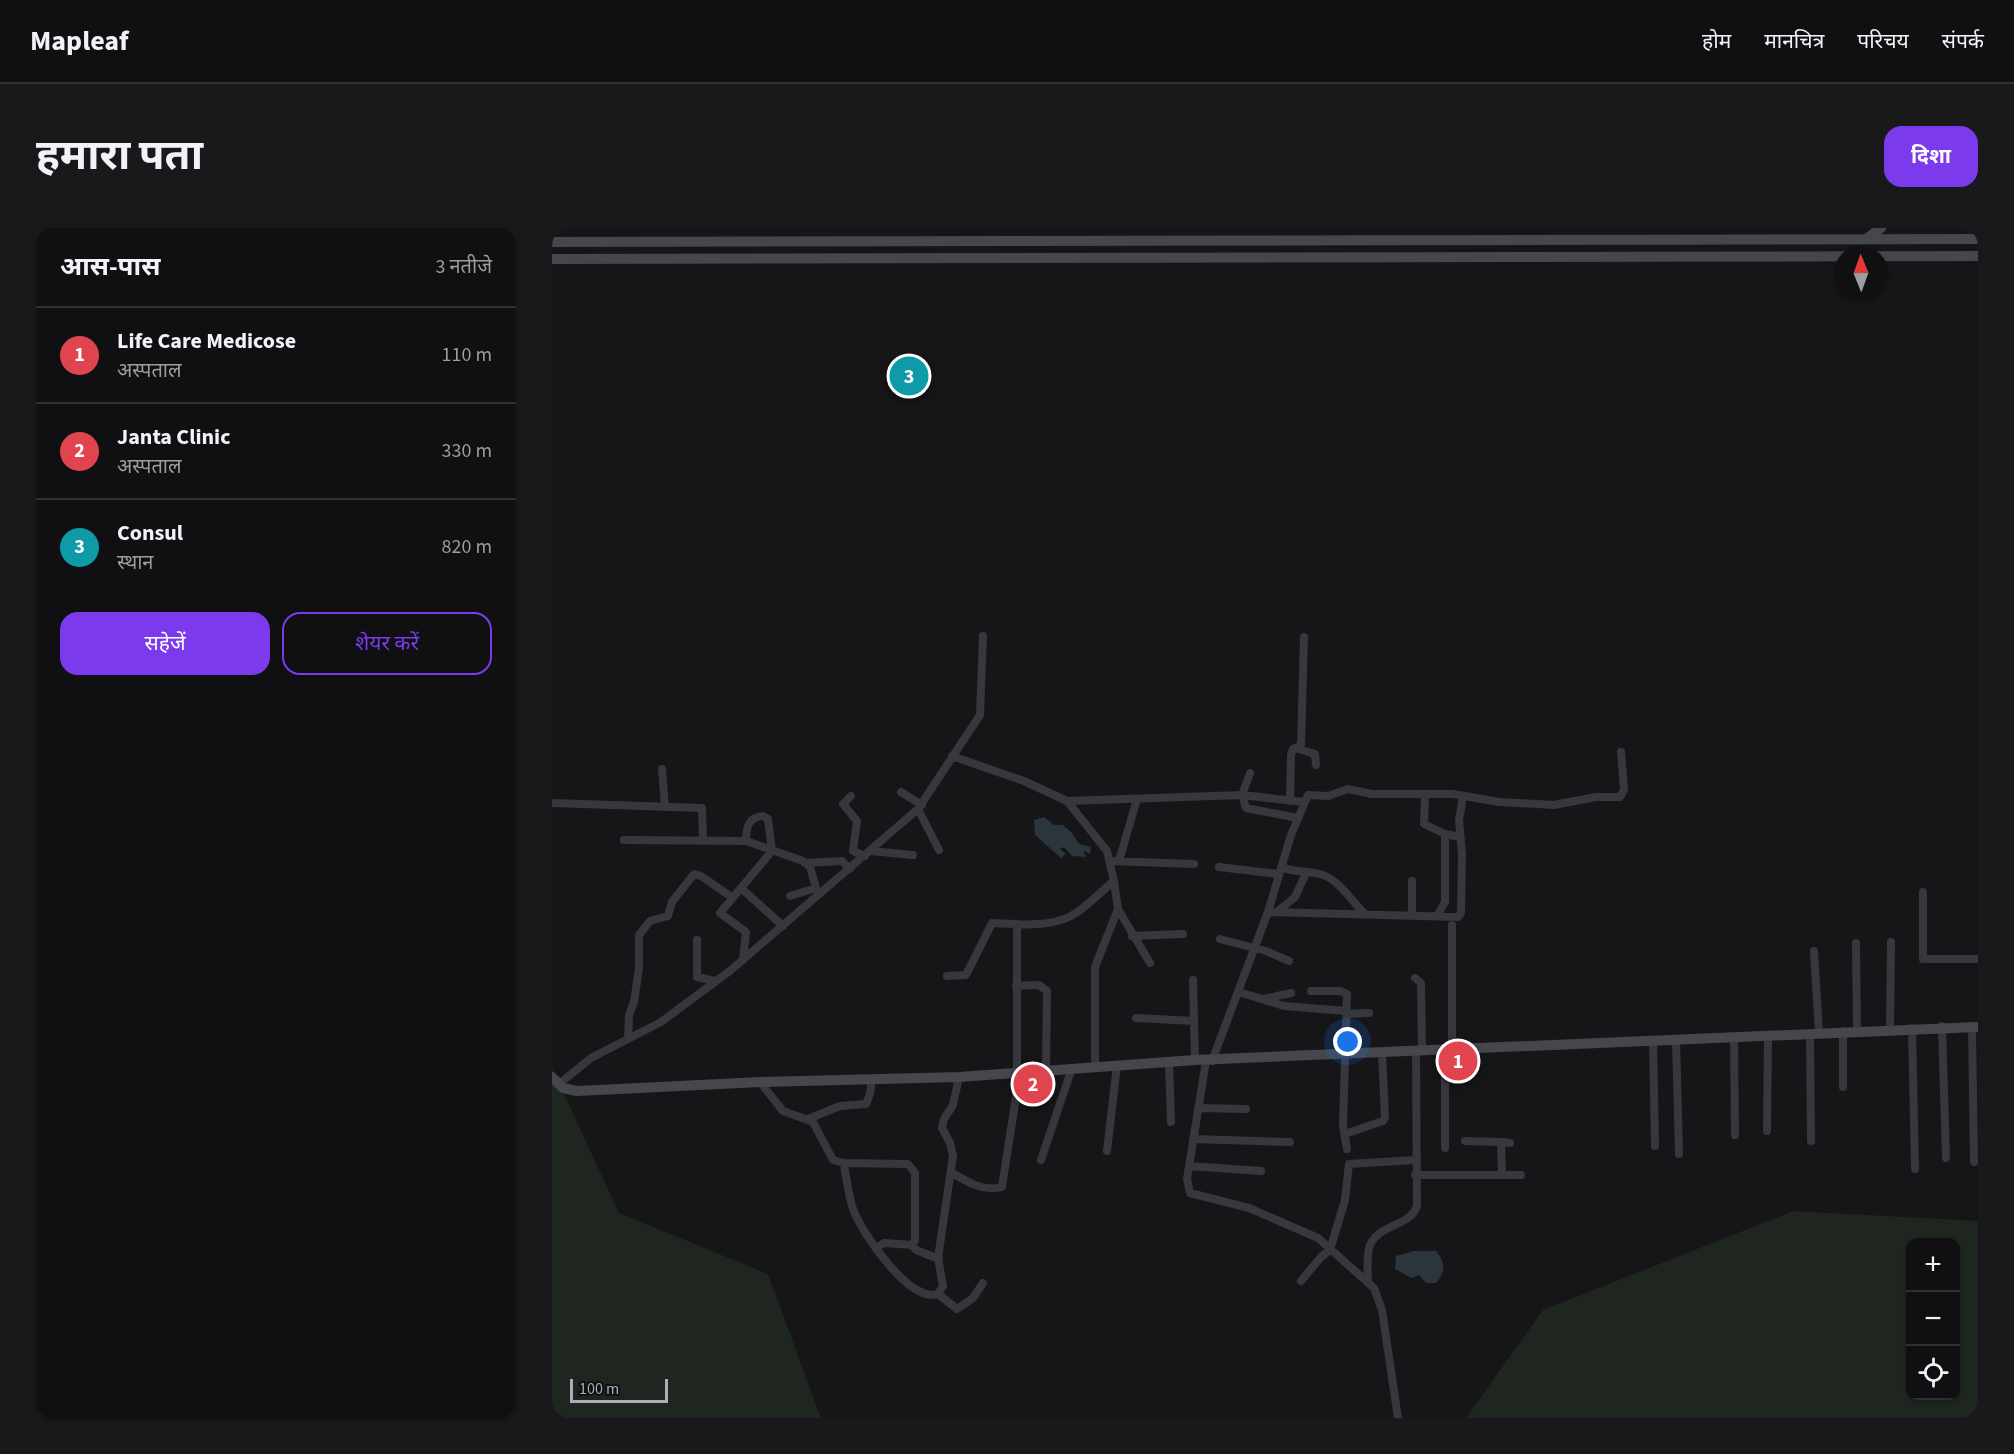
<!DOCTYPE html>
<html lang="hi">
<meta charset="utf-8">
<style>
:root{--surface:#101012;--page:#19191b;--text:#f1f3f6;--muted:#9c9d9f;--line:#303032;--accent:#7c3aed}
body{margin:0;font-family:"Source Sans 3","Noto Sans Devanagari",sans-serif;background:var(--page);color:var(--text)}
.controls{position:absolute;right:18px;bottom:18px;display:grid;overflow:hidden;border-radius:12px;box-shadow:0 2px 4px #0004}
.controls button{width:54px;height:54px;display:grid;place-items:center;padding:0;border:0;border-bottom:2px solid var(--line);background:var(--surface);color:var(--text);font:30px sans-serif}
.compass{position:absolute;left:1282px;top:18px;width:54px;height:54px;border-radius:50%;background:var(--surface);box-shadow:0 2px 4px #0004;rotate:359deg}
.scale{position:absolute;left:18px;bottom:15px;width:98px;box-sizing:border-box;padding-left:6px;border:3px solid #a8adb8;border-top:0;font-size:16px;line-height:21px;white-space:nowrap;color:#a8adb8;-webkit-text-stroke:4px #111113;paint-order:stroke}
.you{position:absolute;left:796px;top:814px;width:21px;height:21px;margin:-15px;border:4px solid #fff;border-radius:50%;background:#1a73e8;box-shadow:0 0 0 9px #1a73e833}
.badge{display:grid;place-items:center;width:39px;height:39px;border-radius:50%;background:var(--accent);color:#fff;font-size:20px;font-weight:700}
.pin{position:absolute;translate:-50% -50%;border:3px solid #fff;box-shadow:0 2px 6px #0006}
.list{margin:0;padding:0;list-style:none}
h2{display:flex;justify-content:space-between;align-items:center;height:78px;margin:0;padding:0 24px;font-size:26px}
h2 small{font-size:20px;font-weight:400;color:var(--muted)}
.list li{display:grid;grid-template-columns:39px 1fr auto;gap:18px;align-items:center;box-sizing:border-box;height:96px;padding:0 24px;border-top:2px solid var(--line)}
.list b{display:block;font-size:22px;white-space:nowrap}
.list p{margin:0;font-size:20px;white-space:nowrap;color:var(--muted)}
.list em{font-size:20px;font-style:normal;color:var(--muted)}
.actions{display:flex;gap:12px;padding:18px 24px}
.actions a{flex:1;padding:14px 0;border:2px solid var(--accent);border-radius:18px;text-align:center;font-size:21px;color:var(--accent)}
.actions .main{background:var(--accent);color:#fff}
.icon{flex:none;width:33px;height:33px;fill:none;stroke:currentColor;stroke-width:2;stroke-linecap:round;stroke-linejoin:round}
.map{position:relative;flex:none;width:1426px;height:1190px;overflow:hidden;border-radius:18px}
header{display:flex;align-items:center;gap:36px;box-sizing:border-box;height:84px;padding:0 30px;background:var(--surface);border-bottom:2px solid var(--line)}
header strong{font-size:28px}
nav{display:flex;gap:33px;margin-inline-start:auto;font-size:21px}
.intro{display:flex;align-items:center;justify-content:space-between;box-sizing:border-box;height:144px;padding:0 36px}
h1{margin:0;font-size:42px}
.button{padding:15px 27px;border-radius:18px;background:var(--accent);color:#fff;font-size:21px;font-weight:700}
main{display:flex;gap:36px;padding:0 36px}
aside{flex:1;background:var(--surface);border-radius:18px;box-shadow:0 2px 4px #0004}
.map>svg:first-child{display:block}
.green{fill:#1e261f;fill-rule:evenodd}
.water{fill:#2c353c}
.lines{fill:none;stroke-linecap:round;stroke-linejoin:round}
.street{stroke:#37383d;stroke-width:8}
.secondary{stroke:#45474d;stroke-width:10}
</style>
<header>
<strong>Mapleaf</strong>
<nav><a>होम</a><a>मानचित्र</a><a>परिचय</a><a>संपर्क</a></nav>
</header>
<div class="intro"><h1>हमारा पता</h1><a class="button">दिशा</a></div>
<main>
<aside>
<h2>आस-पास<small>3 नतीजे</small></h2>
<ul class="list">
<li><span class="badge" style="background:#e0444e">1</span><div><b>Life Care Medicose</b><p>अस्पताल</p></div><em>110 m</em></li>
<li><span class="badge" style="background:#e0444e">2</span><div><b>Janta Clinic</b><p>अस्पताल</p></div><em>330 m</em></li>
<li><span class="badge" style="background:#0f9aa8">3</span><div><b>Consul</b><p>स्थान</p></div><em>820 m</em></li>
</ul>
<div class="actions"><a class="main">सहेजें</a><a>शेयर करें</a></div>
</aside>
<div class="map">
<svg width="1426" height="1190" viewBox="0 0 1426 1190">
<rect width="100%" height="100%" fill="#161618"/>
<path class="green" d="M 0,840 L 67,985 L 216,1046 L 269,1190 L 0,1190 Z
M 1241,983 L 1426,993 L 1426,1190 L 914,1190 L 991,1082 ZM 1358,1014 L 1404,1014 L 1404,1168 L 1358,1168 Z"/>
<path class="water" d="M 492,589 L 502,597 L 511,597 L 520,605 L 527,616 L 539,619 L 538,626 L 531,622 L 534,629 L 520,628 L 512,619 L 508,621 L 514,626 L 509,630 L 483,607 L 482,592 Z
M 862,1023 L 884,1023 C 894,1035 894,1043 884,1055 L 874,1055 L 867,1047 L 859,1050 L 843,1041 L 844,1028 Z"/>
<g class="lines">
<path class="street" d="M 747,521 L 763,526 L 764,537
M 110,541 L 113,579
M 349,564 L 370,577
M 873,567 L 872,596 L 893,606 L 908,609
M 299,568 L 291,576 L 305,593 L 301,623 L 313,628
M 515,573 L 690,567 L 698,545
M 738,573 L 739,527 L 741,521 L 749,517 L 752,409
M 0,575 L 150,580 L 151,612
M 366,581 L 387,622
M 746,590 L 694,580 L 690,567 L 752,574
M 72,612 L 194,613 L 251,633 L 258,639 L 266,667
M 194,613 C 194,600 196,589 211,588 L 216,591 L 220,623
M 319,623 L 361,627
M 558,633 L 642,636
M 567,633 L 585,571
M 253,635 L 290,633 L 298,641
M 667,639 L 727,646
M 729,639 C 743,645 757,642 771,647 C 787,652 801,675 813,686
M 562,653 L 566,681 L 598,735
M 189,660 L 231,698
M 1371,664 L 1371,731 L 1426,731
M 238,668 L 264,660
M 716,684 L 906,689 L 909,685 L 910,626 L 907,592 L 911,569
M 725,684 L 743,669 L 754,645
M 860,687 L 860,653
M 885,688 L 893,674 L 893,606
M 465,696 L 465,843
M 900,697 L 900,822
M 580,708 L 631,706
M 668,711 L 714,723 L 737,733
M 145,712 L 145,749 L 163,753
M 1304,715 L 1305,803
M 1262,723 L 1267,805
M 191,732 L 194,704 L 168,685 L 220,623
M 395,748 L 414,747 L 440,695 C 466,696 495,700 519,688 C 534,680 548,664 562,653 L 555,623 L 515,573 L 472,553 L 400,528
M 863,750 L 869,755 L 870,823
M 641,752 L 643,832
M 464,758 L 487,757 L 495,763 L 494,842
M 759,763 L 788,763 L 795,766 L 791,898 L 795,921
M 687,764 L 732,778 L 795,783
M 711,771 L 739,765
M 795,786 L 817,785
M 584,790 L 642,793
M 1390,798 L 1394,930
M 1420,798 L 1422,934
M 1360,800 L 1363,941
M 1338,801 L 1339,714
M 1291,803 L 1291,859
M 1258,805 L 1259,913
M 1182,809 L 1183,907
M 76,811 L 77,787 L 82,774 L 87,740 L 87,707 L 98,693 L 116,688 L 120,674 L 142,646 L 149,648 L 181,670
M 1124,811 L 1127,926
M 1101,812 L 1103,918
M 654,833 L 635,951 L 638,965 L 697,980 L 766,1010 L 822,1060 L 830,1082 L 846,1190
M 660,833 L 716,684 L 739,607 L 756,567 L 776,568 L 796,561 L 820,566 L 901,566 L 947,574 L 1002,577 L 1044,569 L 1068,569 L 1072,562 L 1069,524
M 617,834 L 619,894
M 543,839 L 543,739 L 566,681
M 208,854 L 231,883 L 261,894 L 281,932 L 292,935 L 356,936 L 363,945 L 363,1012 L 360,1017
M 7,856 L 39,830 L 109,794 L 179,742 L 366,581 L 428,487 L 431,408
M 646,880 L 694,881
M 256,891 L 288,878 L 314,876 L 318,866 L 320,851
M 1215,903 L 1216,807
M 793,906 L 831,893 L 833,889 L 830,825
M 641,911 L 738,914
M 913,913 L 949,914 L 950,947
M 949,914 L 958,915
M 893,920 L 893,822
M 555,923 L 565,837
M 489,932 L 520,840
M 292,935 C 293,945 298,973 301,981 C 309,1004 358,1076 386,1066 L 391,1058 L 386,1030 L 401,928 L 398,915 L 390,900 L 392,891 L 401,877 L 407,849
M 637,938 L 709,943
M 399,944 C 415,954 431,964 450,959 L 468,843
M 863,947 L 969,947
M 326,1019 L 332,1015 L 360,1017 L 364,1022 L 387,1031
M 749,1053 L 769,1029 L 778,1022 L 793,972 L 797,936 L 863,932
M 816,1055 C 816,1043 814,1027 818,1017 C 827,996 859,998 865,978 L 864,823
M 386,1066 L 405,1081 L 421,1070 L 431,1055"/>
<path class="secondary" d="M 1314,11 L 1329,0
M 0,14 L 1426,11
M 0,31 L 1426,28
M 0,849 L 11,860 L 25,863 L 208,854 L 407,849 L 643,832 L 1426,799"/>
</g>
</svg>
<div class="controls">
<button>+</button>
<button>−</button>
<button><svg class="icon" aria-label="locate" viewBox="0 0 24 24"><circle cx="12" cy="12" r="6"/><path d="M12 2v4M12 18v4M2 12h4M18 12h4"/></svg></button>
</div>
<svg class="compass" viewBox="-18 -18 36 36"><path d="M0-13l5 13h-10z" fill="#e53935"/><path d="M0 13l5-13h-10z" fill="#9c9d9f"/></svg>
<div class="scale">100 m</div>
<div class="you"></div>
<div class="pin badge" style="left:906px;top:833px;background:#e0444e">1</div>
<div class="pin badge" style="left:481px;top:856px;background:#e0444e">2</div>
<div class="pin badge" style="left:357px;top:148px;background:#0f9aa8">3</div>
</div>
</main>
